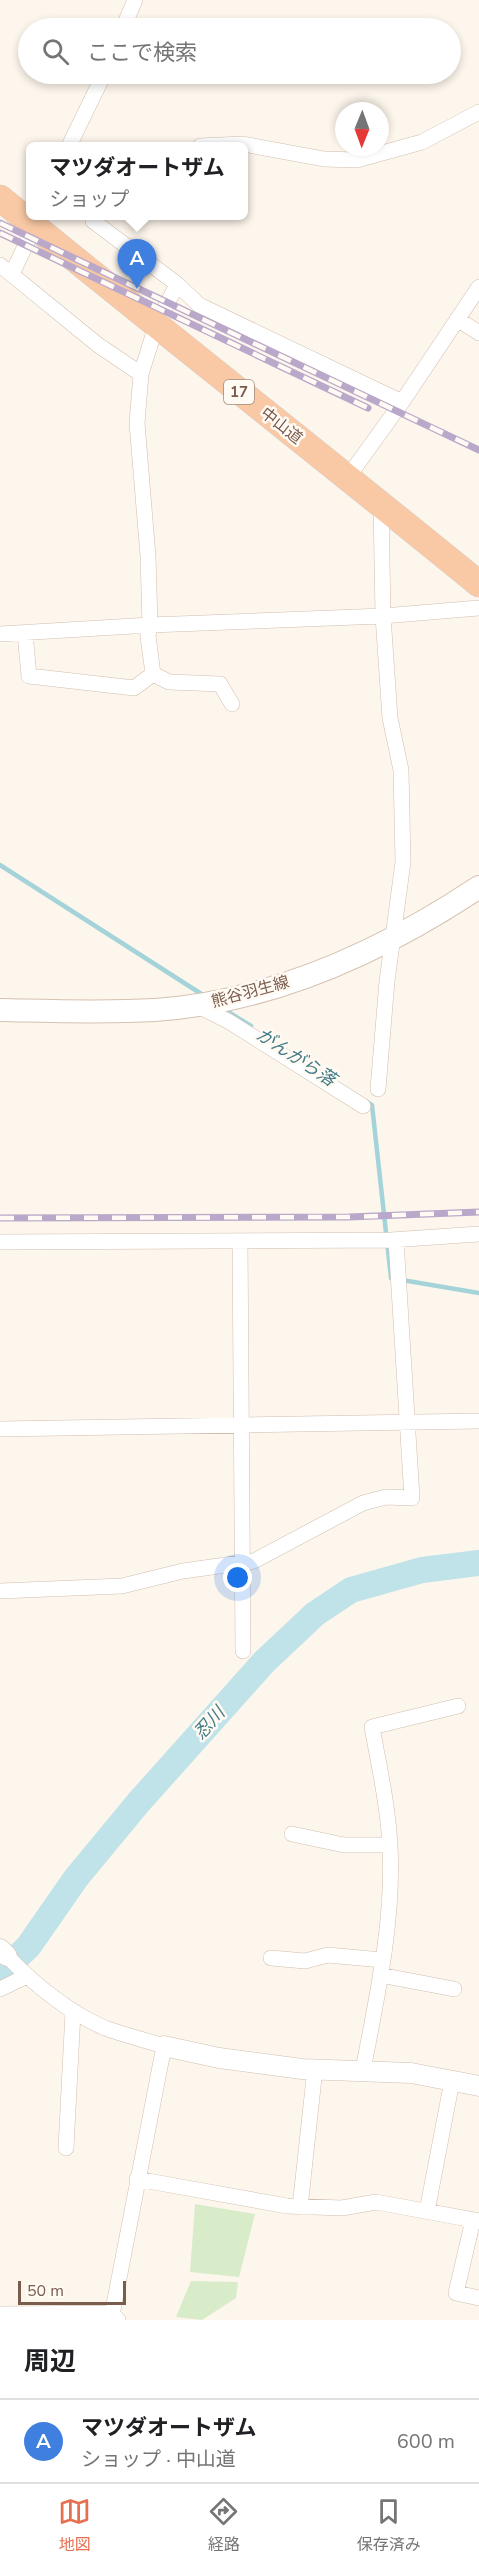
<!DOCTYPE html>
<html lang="ja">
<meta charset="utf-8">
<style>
:root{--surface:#fff;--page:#f2f2f2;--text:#202124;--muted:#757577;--line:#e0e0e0;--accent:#e76f51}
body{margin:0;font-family:"Nunito Sans","Noto Sans JP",sans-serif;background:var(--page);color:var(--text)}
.compass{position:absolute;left:335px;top:102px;width:54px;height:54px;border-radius:50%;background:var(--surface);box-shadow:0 3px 9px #0003;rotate:181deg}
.scale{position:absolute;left:18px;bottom:15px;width:108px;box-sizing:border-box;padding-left:6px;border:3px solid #7a5c4d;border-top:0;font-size:16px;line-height:21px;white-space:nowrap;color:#7a5c4d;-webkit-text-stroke:4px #fffaf3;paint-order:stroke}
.you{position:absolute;left:238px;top:1578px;width:21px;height:21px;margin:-15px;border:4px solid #fff;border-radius:50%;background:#1a73e8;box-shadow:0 0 0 9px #1a73e833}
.badge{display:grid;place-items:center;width:39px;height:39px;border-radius:50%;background:var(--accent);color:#fff;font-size:20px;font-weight:700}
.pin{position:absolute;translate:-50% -50px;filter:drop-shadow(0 2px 3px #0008)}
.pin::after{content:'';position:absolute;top:32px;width:21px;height:18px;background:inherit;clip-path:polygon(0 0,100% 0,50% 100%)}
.popup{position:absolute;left:26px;top:142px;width:222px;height:78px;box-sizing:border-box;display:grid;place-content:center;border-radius:9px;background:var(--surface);filter:drop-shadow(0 2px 4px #0005);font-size:20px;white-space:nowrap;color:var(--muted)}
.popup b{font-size:22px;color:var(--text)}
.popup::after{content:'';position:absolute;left:50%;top:100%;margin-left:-12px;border:12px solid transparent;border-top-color:var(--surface)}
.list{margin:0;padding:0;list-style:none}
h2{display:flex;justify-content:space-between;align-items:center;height:78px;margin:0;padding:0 24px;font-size:26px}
h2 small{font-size:20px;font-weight:400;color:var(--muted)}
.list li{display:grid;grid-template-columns:39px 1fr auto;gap:18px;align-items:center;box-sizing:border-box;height:84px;padding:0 24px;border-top:2px solid var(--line)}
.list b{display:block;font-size:22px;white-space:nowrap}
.list p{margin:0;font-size:20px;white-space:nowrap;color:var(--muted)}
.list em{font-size:20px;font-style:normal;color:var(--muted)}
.icon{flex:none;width:33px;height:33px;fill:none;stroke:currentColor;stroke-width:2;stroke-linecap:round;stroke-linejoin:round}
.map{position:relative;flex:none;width:479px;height:2320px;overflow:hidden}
.search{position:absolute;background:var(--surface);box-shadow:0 3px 9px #0003;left:18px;right:18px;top:18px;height:66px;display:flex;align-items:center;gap:15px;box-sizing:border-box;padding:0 21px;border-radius:33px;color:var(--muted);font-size:22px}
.sheet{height:162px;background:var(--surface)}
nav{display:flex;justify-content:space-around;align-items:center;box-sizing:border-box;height:84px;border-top:2px solid var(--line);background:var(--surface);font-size:16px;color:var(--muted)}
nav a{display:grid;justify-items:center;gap:3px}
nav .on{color:var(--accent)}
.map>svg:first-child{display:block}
.green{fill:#d8ecc9}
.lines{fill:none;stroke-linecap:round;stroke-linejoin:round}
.stream{stroke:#a5d3da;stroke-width:4.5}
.river{stroke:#bfe3e8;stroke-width:26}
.minor-casing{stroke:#d1beb0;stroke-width:16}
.tertiary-casing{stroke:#d1beb0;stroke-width:21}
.secondary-casing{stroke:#d6c0b0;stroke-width:24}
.trunk-casing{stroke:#dad1cd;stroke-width:27}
.minor{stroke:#fff;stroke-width:15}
.tertiary{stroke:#fff;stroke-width:20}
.secondary{stroke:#fff;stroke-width:22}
.trunk{stroke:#f9c8a4;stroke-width:26}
.rail-casing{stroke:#b9a8c9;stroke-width:7}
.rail{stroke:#fffaf3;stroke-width:4.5;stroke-dasharray:14;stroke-linecap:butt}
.labels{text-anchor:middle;stroke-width:5;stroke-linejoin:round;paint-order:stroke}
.shield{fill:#fffaf3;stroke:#a28b7f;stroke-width:1.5}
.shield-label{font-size:15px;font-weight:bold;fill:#7a5c4d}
.street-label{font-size:16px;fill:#7a5c4d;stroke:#fffaf3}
.water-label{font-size:18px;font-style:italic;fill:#437c86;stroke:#fffaf3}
</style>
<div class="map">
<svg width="479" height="2320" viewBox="0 0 479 2320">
<rect width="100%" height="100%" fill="#fdf6ec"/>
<path class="green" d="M 195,2204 L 255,2214 L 239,2277 L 190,2272 Z
M 191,2281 L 238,2282 L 236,2298 L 202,2320 L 176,2317 Z"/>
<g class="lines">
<path class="stream" d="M 0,865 L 203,995
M 222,1008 L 251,1026
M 366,1101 L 372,1105 L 391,1278 L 394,1278
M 402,1280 L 479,1293"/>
<path class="river" d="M 0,1973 L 28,1947 L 76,1878 L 138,1803 L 264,1662 L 315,1614 L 351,1590 L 422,1570 L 479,1563"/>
<g class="minor-casing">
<path id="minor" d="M 123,28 L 135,0
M 69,146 L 104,74
M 200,146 L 243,144 L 324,159 L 357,160 L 422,142 L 479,112
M 93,216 L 93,221 L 177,284 L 199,305 L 402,402
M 0,265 L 98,345 L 141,374
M 12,274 L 37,221
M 177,284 L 156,326 L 141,374 L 137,423 L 148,556 L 150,625 L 148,636 L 153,674 L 169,682 L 220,684 L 232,704
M 457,319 L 479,333
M 348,477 L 402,402 L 479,287
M 25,633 L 29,676 L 134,688 L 153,674
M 0,634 L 150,625 L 383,616 L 479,608
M 196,1005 L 228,1021 L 363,1106
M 378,1089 L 387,981 L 403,862 L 401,770 L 390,718 L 383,616 L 381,504
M 240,1241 L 243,1651
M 0,1242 L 391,1240 L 479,1234
M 0,1429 L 479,1421
M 0,1591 L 122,1586 L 183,1571 L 254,1561 L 363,1503 L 386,1497 L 412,1498 L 396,1240
M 292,1834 L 344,1845 L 390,1845
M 7,1956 C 35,1985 68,2012 105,2028 C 124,2035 145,2040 164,2046 L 111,2320
M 271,1958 L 305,1961 L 328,1955 L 382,1960
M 380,1975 L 454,1989
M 0,1989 L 27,1976
M 363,2070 C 377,1996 394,1921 390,1846 C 388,1806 379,1766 372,1727 L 458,1706
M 66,2148 L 73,2012
M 137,2179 L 287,2206 L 342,2208 L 376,2202 L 479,2221
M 300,2207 L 315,2069
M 427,2211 L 452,2081
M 473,2220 L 456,2293 L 479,2298
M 0,2314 L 112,2313 L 118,2320"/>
</g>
<g class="tertiary-casing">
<path id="tertiary" d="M 0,1949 L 7,1956
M 164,2046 L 219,2058 L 302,2069 L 411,2073 L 479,2086"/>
</g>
<g class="secondary-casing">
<path id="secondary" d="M 0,1010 C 52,1011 103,1013 155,1010 C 271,1002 383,951 479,887"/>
</g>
<g class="trunk-casing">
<path id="trunk" d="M 0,198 C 158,328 320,454 479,584"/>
</g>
<use href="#minor" class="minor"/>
<use href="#tertiary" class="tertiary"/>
<use href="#secondary" class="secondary"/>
<use href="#trunk" class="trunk"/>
<g class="rail-casing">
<path id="rail" d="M 0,223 L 479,450
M 0,233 L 368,408
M 0,1218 L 349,1217 L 479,1212"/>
</g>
<use href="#rail" class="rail"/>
</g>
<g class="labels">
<rect class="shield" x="224" y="380" width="30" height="24" rx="4.5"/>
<g class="shield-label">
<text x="239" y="397">17</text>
</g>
<g class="street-label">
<text transform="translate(282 425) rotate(38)" y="6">中山道</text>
<text transform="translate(250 991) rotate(-15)" y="6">熊谷羽生線</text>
</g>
<g class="water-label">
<text transform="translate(296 1057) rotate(33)" y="6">がんがら落</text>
<text transform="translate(209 1723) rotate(-48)" y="6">忍川</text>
</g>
</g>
</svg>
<svg class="compass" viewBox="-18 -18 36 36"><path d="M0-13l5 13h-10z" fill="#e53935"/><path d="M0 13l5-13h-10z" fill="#757577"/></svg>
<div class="scale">50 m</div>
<div class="you"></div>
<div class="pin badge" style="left:137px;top:289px;background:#3f7fe0">A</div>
<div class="popup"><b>マツダオートザム</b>ショップ</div>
<div class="search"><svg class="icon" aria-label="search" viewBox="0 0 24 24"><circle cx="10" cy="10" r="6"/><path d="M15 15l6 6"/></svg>ここで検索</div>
</div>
<section class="sheet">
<h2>周辺<small></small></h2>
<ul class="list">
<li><span class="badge" style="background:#3f7fe0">A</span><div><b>マツダオートザム</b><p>ショップ · 中山道</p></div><em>600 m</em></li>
</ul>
</section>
<nav>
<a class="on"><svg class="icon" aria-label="map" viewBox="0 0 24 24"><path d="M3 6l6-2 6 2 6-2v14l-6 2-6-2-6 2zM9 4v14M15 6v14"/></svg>地図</a>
<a><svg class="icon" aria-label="directions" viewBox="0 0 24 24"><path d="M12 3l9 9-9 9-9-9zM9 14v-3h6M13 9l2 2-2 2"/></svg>経路</a>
<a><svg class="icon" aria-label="saved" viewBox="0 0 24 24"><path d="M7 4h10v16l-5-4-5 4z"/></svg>保存済み</a>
</nav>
